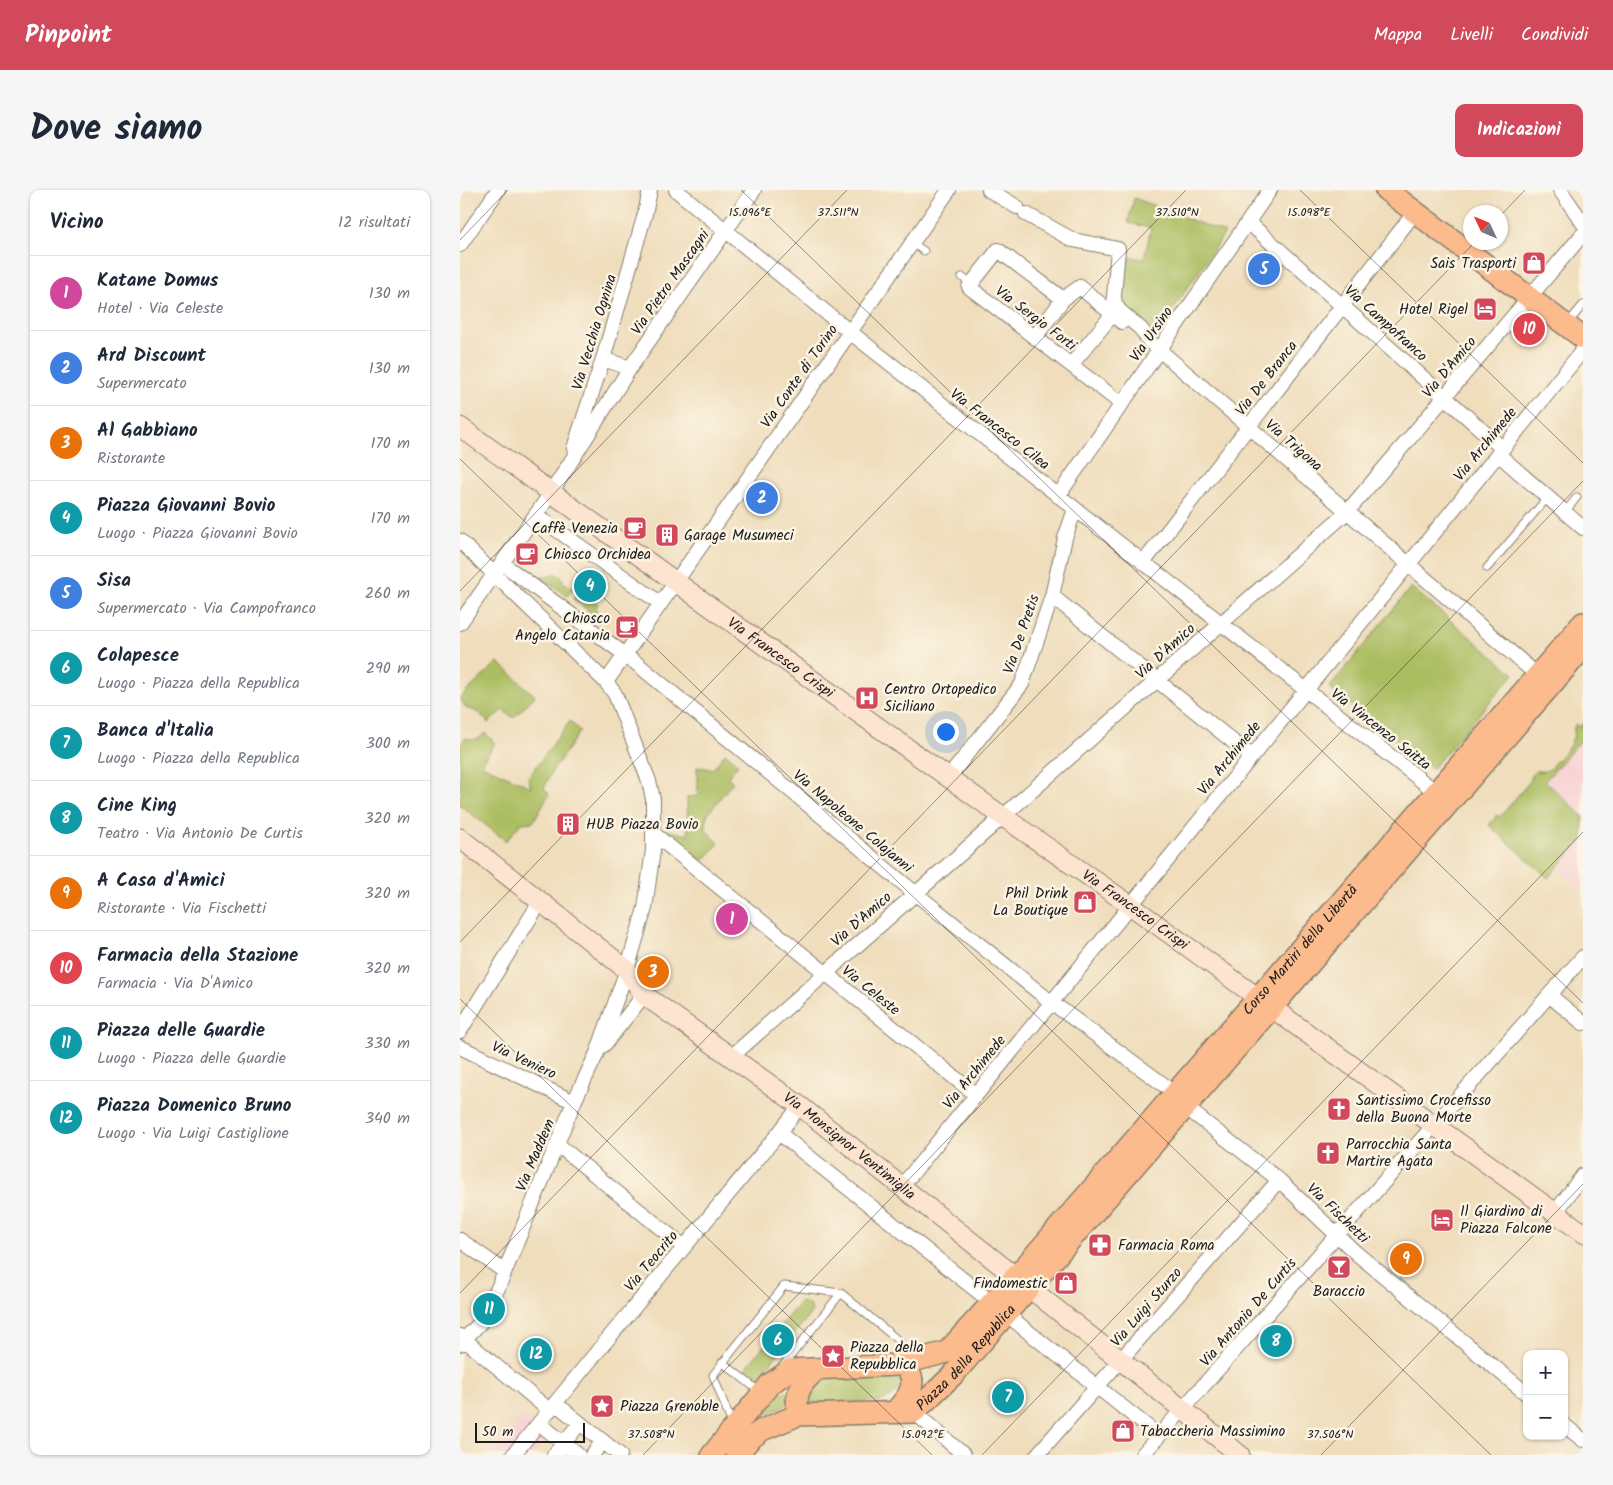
<!DOCTYPE html>
<html lang="it">
<meta charset="utf-8">
<style>
:root{--surface:#fff;--page:#f6f6f7;--text:#1f2937;--muted:#747a83;--line:#e0e1e3;--accent:#d1495b}
body{margin:0;font-family:Kalam,sans-serif;background:var(--page);color:var(--text)}
.controls{position:absolute;right:15px;bottom:15px;display:grid;overflow:hidden;border-radius:10px;box-shadow:0 1px 4px #0004}
.controls button{width:45px;height:45px;display:grid;place-items:center;padding:0;border:0;border-bottom:1px solid var(--line);background:var(--surface);color:var(--text);font:25px sans-serif}
.compass{position:absolute;left:1003px;top:15px;width:45px;height:45px;border-radius:50%;background:var(--surface);box-shadow:0 1px 4px #0004;rotate:314deg}
.scale{position:absolute;left:15px;bottom:12px;width:110px;box-sizing:border-box;padding-left:5px;border:2px solid #1c1c1c;border-top:0;font-size:14px;line-height:18px;white-space:nowrap;color:#1c1c1c;-webkit-text-stroke:4px #fcf5e5;paint-order:stroke}
.you{position:absolute;left:485px;top:541px;width:18px;height:18px;margin:-12px;border:4px solid #fff;border-radius:50%;background:#1a73e8;box-shadow:0 0 0 8px #1a73e833}
.badge{display:grid;place-items:center;width:32px;height:32px;border-radius:50%;background:var(--accent);color:#fff;font-size:16px;font-weight:700}
.pin{position:absolute;translate:-50% -50%;border:2px solid #fff;box-shadow:0 1px 5px #0006}
.list{margin:0;padding:0;list-style:none}
h2{display:flex;justify-content:space-between;align-items:center;height:65px;margin:0;padding:0 20px;font-size:21px}
h2 small{font-size:16px;font-weight:400;color:var(--muted)}
.list li{display:grid;grid-template-columns:32px 1fr auto;gap:15px;align-items:center;box-sizing:border-box;height:75px;padding:0 20px;border-top:1px solid var(--line)}
.list b{display:block;font-size:19px;white-space:nowrap}
.list p{margin:0;font-size:16px;white-space:nowrap;color:var(--muted)}
.list em{font-size:16px;font-style:normal;color:var(--muted)}
.map{position:relative;flex:none;width:1123px;height:1265px;overflow:hidden;border-radius:10px}
header{display:flex;align-items:center;gap:30px;box-sizing:border-box;height:70px;padding:0 25px;background:var(--accent);color:#fff}
header strong{font-size:24px}
nav{display:flex;gap:28px;margin-inline-start:auto;font-size:18px}
.intro{display:flex;align-items:center;justify-content:space-between;box-sizing:border-box;height:120px;padding:0 30px}
h1{margin:0;font-size:35px}
.button{padding:12px 22px;border-radius:10px;background:var(--accent);color:#fff;font-size:18px;font-weight:700}
main{display:flex;gap:30px;padding:0 30px}
aside{flex:1;background:var(--surface);border-radius:10px;box-shadow:0 1px 4px #0004}
.map>svg:first-child{display:block}
.built{fill:#f7cfd1}
.green{fill:#abbd60;stroke:#646c3e}
.lines{fill:none;stroke-linecap:round;stroke-linejoin:round}
.lane-casing{stroke:#867c6c;stroke-width:9}
.street-casing{stroke:#867c6c;stroke-width:16}
.secondary-casing{stroke:#867c6c;stroke-width:21}
.primary-casing{stroke:#867c6c;stroke-width:24}
.lane{stroke:#fff;stroke-width:7}
.street{stroke:#fff;stroke-width:14}
.secondary{stroke:#fde4d1;stroke-width:19}
.primary{stroke:#fbbb8c;stroke-width:21}
.ticks{fill:none;stroke:#1c1c1c;stroke-width:1;stroke-opacity:0.45}
.labels{text-anchor:middle;stroke-width:5;stroke-linejoin:round;paint-order:stroke}
.poi-label{font-size:15px;fill:#1c1c1c;stroke:#fcf5e5;text-anchor:start}
.street-label{font-size:15px;fill:#1c1c1c;stroke:#fcf5e5}
.ticks-label{font-size:12px;text-anchor:middle;fill:#1c1c1c;stroke:#fcf5e5;stroke-width:5;stroke-linejoin:round;paint-order:stroke}
</style>
<header>
<strong>Pinpoint</strong>
<nav><a>Mappa</a><a>Livelli</a><a>Condividi</a></nav>
</header>
<div class="intro"><h1>Dove siamo</h1><a class="button">Indicazioni</a></div>
<main>
<aside>
<h2>Vicino<small>12 risultati</small></h2>
<ul class="list">
<li><span class="badge" style="background:#d1479c">1</span><div><b>Katane Domus</b><p>Hotel · Via Celeste</p></div><em>130 m</em></li>
<li><span class="badge" style="background:#3f7fe0">2</span><div><b>Ard Discount</b><p>Supermercato</p></div><em>130 m</em></li>
<li><span class="badge" style="background:#e8710a">3</span><div><b>Al Gabbiano</b><p>Ristorante</p></div><em>170 m</em></li>
<li><span class="badge" style="background:#0f9aa8">4</span><div><b>Piazza Giovanni Bovio</b><p>Luogo · Piazza Giovanni Bovio</p></div><em>170 m</em></li>
<li><span class="badge" style="background:#3f7fe0">5</span><div><b>Sisa</b><p>Supermercato · Via Campofranco</p></div><em>260 m</em></li>
<li><span class="badge" style="background:#0f9aa8">6</span><div><b>Colapesce</b><p>Luogo · Piazza della Republica</p></div><em>290 m</em></li>
<li><span class="badge" style="background:#0f9aa8">7</span><div><b>Banca d'Italia</b><p>Luogo · Piazza della Republica</p></div><em>300 m</em></li>
<li><span class="badge" style="background:#0f9aa8">8</span><div><b>Cine King</b><p>Teatro · Via Antonio De Curtis</p></div><em>320 m</em></li>
<li><span class="badge" style="background:#e8710a">9</span><div><b>A Casa d'Amici</b><p>Ristorante · Via Fischetti</p></div><em>320 m</em></li>
<li><span class="badge" style="background:#e0444e">10</span><div><b>Farmacia della Stazione</b><p>Farmacia · Via D'Amico</p></div><em>320 m</em></li>
<li><span class="badge" style="background:#0f9aa8">11</span><div><b>Piazza delle Guardie</b><p>Luogo · Piazza delle Guardie</p></div><em>330 m</em></li>
<li><span class="badge" style="background:#0f9aa8">12</span><div><b>Piazza Domenico Bruno</b><p>Luogo · Via Luigi Castiglione</p></div><em>340 m</em></li>
</ul>
</aside>
<div class="map">
<svg width="1123" height="1265" viewBox="0 0 1123 1265">
<rect width="100%" height="100%" fill="#fcf5e5"/>
<filter id="ink" filterUnits="userSpaceOnUse"><feTurbulence type="fractalNoise" baseFrequency=".02" numOctaves="2"/><feDisplacementMap in="SourceGraphic" scale="10" xChannelSelector="R" yChannelSelector="G"/><feConvolveMatrix kernelMatrix="1 2 1 2 8 2 1 2 1" color-interpolation-filters="sRGB"/></filter>
<filter id="wash" filterUnits="userSpaceOnUse"><feTurbulence type="fractalNoise" baseFrequency=".0096" numOctaves="4" result="noise"/><feDisplacementMap in="SourceGraphic" scale="20" xChannelSelector="R" yChannelSelector="G"/><feGaussianBlur stdDeviation="1.12" result="paint"/><feColorMatrix in="noise" values="0 0 0 0 0 0 0 0 0 0 0 0 0 0 0 0 0 1.4 0 .05"/><feComposite in="paint" operator="in"/></filter>
<g filter="url(#wash)">
<rect width="100%" height="100%" fill="#efddbb"/>
<path class="built" d="M 1123,548 L 1123,626 L 1085,591 Z
M 1123,649 L 1123,702 L 1097,679 Z
M 62,1226 L 88,1246 L 73,1265 L 30,1265 Z"/>
<path class="green" d="M 674,8 L 765,43 L 695,146 L 666,121 C 655,106 666,83 670,67 L 684,69 L 691,38 L 668,33 Z
M 95,383 L 103,389 L 102,391 L 113,399 L 107,406 L 81,387 L 82,385 L 86,387 Z
M 951,397 L 1054,484 L 972,579 L 869,498 Z
M 118,403 L 127,410 L 129,407 L 138,414 L 136,417 L 136,424 L 139,426 L 138,428 L 113,409 Z
M 38,472 L 75,506 L 54,528 L 42,520 L 28,533 C 25,527 15,519 7,519 L 0,509 L 0,506 L 1,507 Z
M 110,531 L 120,541 L 90,585 L 84,598 L 89,604 L 73,632 L 61,633 L 46,651 L 0,615 L 0,605 L 2,603 L 0,601 L 0,556 L 5,548 C 15,551 18,550 25,543 L 34,552 L 34,555 L 22,572 L 22,575 L 71,597 L 68,588 Z
M 1123,533 L 1123,548 L 1085,591 L 1123,626 L 1123,649 L 1088,688 L 1029,635 L 1037,625 L 1040,627 L 1071,590 L 1070,588 L 1076,581 C 1080,581 1084,582 1088,580 C 1093,578 1092,574 1096,571 C 1106,561 1115,553 1114,537 L 1116,534 L 1120,537 Z
M 265,563 L 278,574 L 268,587 L 273,592 L 247,625 L 246,640 L 259,653 L 243,671 L 204,640 L 228,645 L 227,607 L 238,606 L 237,577 L 253,579 Z
M 340,1112 C 346,1113 352,1115 352,1122 L 300,1186 L 294,1188 L 288,1183 L 285,1179 Z
M 429,1185 L 439,1186 L 442,1192 L 442,1197 L 431,1207 L 422,1211 L 348,1213 L 345,1212 L 356,1189 Z
M 335,1197 L 330,1213 L 301,1227 L 285,1239 C 299,1222 314,1205 335,1197 Z"/>
</g>
<g filter="url(#ink)">
<g class="lines">
<g class="lane-casing">
<path id="lane" d="M 452,53 L 464,61
M 502,87 L 511,94
M 1108,133 L 1123,115
M 1105,322 L 1117,307
M 1027,378 L 1088,307
M 262,1172 L 295,1198
M 322,1177 L 381,1103
M 270,1229 L 253,1185 L 324,1096 L 381,1103 L 440,1152 L 446,1171"/>
</g>
<g class="street-casing">
<path id="street" d="M 216,0 L 390,142 L 976,602
M 529,0 L 557,17
M 1100,0 L 1123,33
M 566,24 L 613,50 L 658,59 L 654,106 L 655,114 L 660,121 L 681,139 L 690,152 L 1082,489
M 788,32 L 1042,258
M 0,55 L 38,0
M 603,109 L 538,60 L 509,97 L 662,214
M 575,147 L 603,109 L 620,97 L 662,132
M 143,169 L 170,178
M 611,175 L 653,124
M 114,258 L 143,169 L 185,24 L 190,0
M 1038,264 L 1123,338
M 598,306 L 810,0
M 76,325 L 200,413
M 0,351 L 146,492 L 155,504 L 189,591 L 193,609 L 193,660 L 185,718 L 167,780 L 137,863 L 114,912 L 39,1096 L 20,1133 L 0,1154
M 42,373 L 176,473 L 455,703 L 591,812 L 704,895
M 683,373 L 955,22
M 592,406 L 791,566
M 0,433 L 91,303 L 170,178 L 294,0
M 146,492 L 489,0
M 488,588 L 562,494 L 592,406 L 605,348 L 615,319
M 194,644 L 516,905
M 1089,805 L 1123,833
M 0,841 L 80,712
M 144,855 L 184,805
M 0,857 L 114,912
M 271,867 L 887,322 L 1123,44
M 719,912 L 819,990 L 896,1063 L 1067,1204
M 340,916 L 319,943 L 699,1246
M 97,954 L 224,1057
M 442,996 L 1123,160
M 1095,1023 L 1123,985
M 0,1050 L 44,1081
M 0,1146 L 89,1220
M 95,1213 L 160,1265
M 454,1222 L 504,1265
M 79,1233 L 118,1265
M 1104,1235 L 1123,1250
M 53,1265 L 132,1168 L 319,943
M 94,1265 L 120,1233
M 132,1265 L 143,1251
M 577,1265 L 819,990
M 682,1265 L 1123,767"/>
</g>
<g class="secondary-casing">
<g id="secondary">
<path id="s1" d="M 0,237 L 535,621 L 670,715 L 1123,1043"/>
<path id="s2" d="M 0,648 L 167,780 L 184,805 L 340,916 L 780,1265"/>
</g>
</g>
<g class="primary-casing">
<g id="primary">
<path d="M 926,0 L 1123,148"/>
<path d="M 435,1222 C 442,1213 453,1203 452,1190 C 451,1185 448,1179 446,1174"/>
<path d="M 338,1225 C 334,1203 341,1192 358,1179"/>
<path id="s3" d="M 252,1265 L 310,1194 L 330,1180 L 437,1175 L 487,1162 L 568,1073 L 1123,433"/>
<path id="s4" d="M 277,1265 L 290,1249 L 302,1240 L 338,1225 L 454,1222 L 494,1184 L 1123,458"/>
</g>
</g>
<use href="#lane" class="lane"/>
<use href="#street" class="street"/>
<use href="#secondary" class="secondary"/>
<use href="#primary" class="primary"/>
</g>
</g>
<path class="ticks" d="M 281,0 L 1123,813M 840,0 L 1123,273M 1040,26 L 1065,0M 0,50 L 48,0M 0,269 L 1031,1265M 0,401 L 387,0M 0,752 L 726,0M 0,809 L 472,1265M 0,1103 L 1015,52M 183,1265 L 1123,291M 522,1265 L 1123,642M 861,1265 L 1123,994"/>
<defs>
<g id="shop-square" transform="scale(1.25)"><rect x="-9" y="-9" width="18" height="18" rx="4" fill="#d1495b" stroke="#fcf5e5"/><path d="M-5-2.5h2.3a2.7 3.5 0 0 1 5.4 0H5L5.5 6h-11ZM-1.5-2.5h3a1.5 2.3 0 0 0-3 0Z" fill="#fff"/></g>
<g id="hotel-square" transform="scale(1.25)"><rect x="-9" y="-9" width="18" height="18" rx="4" fill="#d1495b" stroke="#fcf5e5"/><path d="M-6-4.5h1.5V1H6V5H4.5V3h-9V5H-6ZM-4 0a1.8 1.8 0 1 1 3.6 0ZM.5 0V-2.5h3Q6-2.5 6 0Z" fill="#fff"/></g>
<g id="cafe-square" transform="scale(1.25)"><rect x="-9" y="-9" width="18" height="18" rx="4" fill="#d1495b" stroke="#fcf5e5"/><path d="M-5.5-4.5H6V0H3Q3 3.5 0 3.5H-2.5Q-5.5 3.5-5.5 0ZM3-3.2v2h1.7v-2ZM-6 4.5H4V6H-6Z" fill="#fff"/></g>
<g id="building-square" transform="scale(1.25)"><rect x="-9" y="-9" width="18" height="18" rx="4" fill="#d1495b" stroke="#fcf5e5"/><path d="M-4-6H4V6H1V3H-1V6H-4ZM-2.5-4.3h1.7v1.8h-1.7ZM.8-4.3h1.7v1.8H.8ZM-2.5-1h1.7V.8h-1.7ZM.8-1h1.7V.8H.8Z" fill="#fff"/></g>
<g id="hospital-square" transform="scale(1.25)"><rect x="-9" y="-9" width="18" height="18" rx="4" fill="#d1495b" stroke="#fcf5e5"/><path d="M-5-5h3v3.5h4V-5h3V5h-3V1.5h-4V5h-3Z" fill="#fff"/></g>
<g id="church-square" transform="scale(1.25)"><rect x="-9" y="-9" width="18" height="18" rx="4" fill="#d1495b" stroke="#fcf5e5"/><path d="M-1.2-6h2.4v3.5h3.3v2.4h-3.3V6h-2.4V-.1h-3.3v-2.4h3.3Z" fill="#fff"/></g>
<g id="pharmacy-square" transform="scale(1.25)"><rect x="-9" y="-9" width="18" height="18" rx="4" fill="#d1495b" stroke="#fcf5e5"/><path d="M-2-6h4v4h4v4h-4v4h-4v-4h-4v-4h4Z" fill="#fff"/></g>
<g id="bar-square" transform="scale(1.25)"><rect x="-9" y="-9" width="18" height="18" rx="4" fill="#d1495b" stroke="#fcf5e5"/><path d="M-6-5H6L.8 .8V4.5H3.5V6h-7V4.5H-.8V.8Z" fill="#fff"/></g>
<g id="sight-square" transform="scale(1.25)"><rect x="-9" y="-9" width="18" height="18" rx="4" fill="#d1495b" stroke="#fcf5e5"/><path d="M0-6L1.8-2.2L6-1.7L2.9 1.2L3.7 5.4L0 3.3L-3.7 5.4L-2.9 1.2L-6-1.7L-1.8-2.2Z" fill="#fff"/></g>
</defs>
<g fill-rule="evenodd">
<use href="#shop-square" x="1074" y="73"/>
<use href="#hotel-square" x="1025" y="119"/>
<use href="#cafe-square" x="175" y="338"/>
<use href="#building-square" x="207" y="345"/>
<use href="#cafe-square" x="67" y="364"/>
<use href="#cafe-square" x="167" y="437"/>
<use href="#hospital-square" x="407" y="508"/>
<use href="#building-square" x="108" y="634"/>
<use href="#shop-square" x="625" y="712"/>
<use href="#church-square" x="879" y="919"/>
<use href="#church-square" x="868" y="963"/>
<use href="#hotel-square" x="982" y="1030"/>
<use href="#pharmacy-square" x="640" y="1055"/>
<use href="#bar-square" x="879" y="1077"/>
<use href="#shop-square" x="606" y="1093"/>
<use href="#sight-square" x="373" y="1166"/>
<use href="#sight-square" x="142" y="1216"/>
<use href="#shop-square" x="663" y="1241"/>
</g>
<g class="labels">
<g class="poi-label">
<text x="1056" y="78" text-anchor="end">Sais Trasporti</text>
<text x="1008" y="124" text-anchor="end">Hotel Rigel</text>
<text x="158" y="343" text-anchor="end">Caffè Venezia</text>
<text x="224" y="350">Garage Musumeci</text>
<text x="84" y="369">Chiosco Orchidea</text>
<text x="150" y="433" text-anchor="end">Chiosco<tspan x="150" dy="17">Angelo Catania</tspan></text>
<text x="424" y="504">Centro Ortopedico<tspan x="424" dy="17">Siciliano</tspan></text>
<text x="126" y="639">HUB Piazza Bovio</text>
<text x="608" y="708" text-anchor="end">Phil Drink<tspan x="608" dy="17">La Boutique</tspan></text>
<text x="896" y="915">Santissimo Crocefisso<tspan x="896" dy="17">della Buona Morte</tspan></text>
<text x="886" y="959">Parrocchia Santa<tspan x="886" dy="17">Martire Agata</tspan></text>
<text x="1000" y="1026">Il Giardino di<tspan x="1000" dy="17">Piazza Falcone</tspan></text>
<text x="658" y="1060">Farmacia Roma</text>
<text x="588" y="1098" text-anchor="end">Findomestic</text>
<text x="879" y="1106" text-anchor="middle">Baraccio</text>
<text x="390" y="1162">Piazza della<tspan x="390" dy="17">Repubblica</tspan></text>
<text x="160" y="1221">Piazza Grenoble</text>
<text x="680" y="1246">Tabaccheria Massimino</text>
</g>
<g class="street-label">
<text transform="translate(210 92) rotate(-55)" y="5">Via Pietro Mascagni</text>
<text transform="translate(576 128) rotate(37)" y="5">Via Sergio Forti</text>
<text transform="translate(926 133) rotate(42)" y="5">Via Campofranco</text>
<text transform="translate(134 142) rotate(-73)" y="5">Via Vecchia Ognina</text>
<text transform="translate(691 144) rotate(-55)" y="5">Via Ursino</text>
<text transform="translate(989 177) rotate(-50)" y="5">Via D'Amico</text>
<text transform="translate(339 186) rotate(-55)" y="5">Via Conte di Torino</text>
<text transform="translate(806 188) rotate(-52)" y="5">Via De Branca</text>
<text transform="translate(540 239) rotate(38)" y="5">Via Francesco Cilea</text>
<text transform="translate(1025 254) rotate(-51)" y="5">Via Archimede</text>
<text transform="translate(834 255) rotate(41)" y="5">Via Trigona</text>
<text transform="translate(561 444) rotate(-71)" y="5">Via De Pretis</text>
<text transform="translate(705 461) rotate(-42)" y="5">Via D'Amico</text>
<text dy="5" stroke="none"><textPath href="#s1" startOffset="395">Via Francesco Crispi</textPath></text>
<text transform="translate(921 539) rotate(38)" y="5">Via Vincenzo Saitta</text>
<text transform="translate(769 568) rotate(-51)" y="5">Via Archimede</text>
<text transform="translate(393 631) rotate(40)" y="5">Via Napoleone Colajanni</text>
<text dy="5" stroke="none"><textPath href="#s1" startOffset="830">Via Francesco Crispi</textPath></text>
<text transform="translate(401 729) rotate(-41)" y="5">Via D'Amico</text>
<text dy="5" stroke="none"><textPath href="#s3" startOffset="810">Corso Martiri della Libertà</textPath></text>
<text transform="translate(411 800) rotate(39)" y="5">Via Celeste</text>
<text transform="translate(64 870) rotate(25)" y="5">Via Veniero</text>
<text transform="translate(514 882) rotate(-51)" y="5">Via Archimede</text>
<text dy="5" stroke="none"><textPath href="#s2" startOffset="498">Via Monsignor Ventimiglia</textPath></text>
<text transform="translate(75 965) rotate(-67)" y="5">Via Maddem</text>
<text transform="translate(878 1023) rotate(44)" y="5">Via Fischetti</text>
<text transform="translate(191 1071) rotate(-50)" y="5">Via Teocrito</text>
<text transform="translate(686 1117) rotate(-49)" y="5">Via Luigi Sturzo</text>
<text transform="translate(788 1122) rotate(-49)" y="5">Via Antonio De Curtis</text>
<text dy="5" stroke="none"><textPath href="#s4" startOffset="266">Piazza della Republica</textPath></text>
</g>
</g>
<g class="ticks-label">
<text x="290" y="26">15.096°E</text>
<text x="849" y="26">15.098°E</text>
<text x="378" y="26">37.511°N</text>
<text x="717" y="26">37.510°N</text>
<text x="191" y="1248">37.508°N</text>
<text x="870" y="1248">37.506°N</text>
<text x="463" y="1248">15.092°E</text>
</g>
</svg>
<div class="controls">
<button>+</button>
<button>−</button>
</div>
<svg class="compass" viewBox="-18 -18 36 36"><path d="M0-13l5 13h-10z" fill="#e53935"/><path d="M0 13l5-13h-10z" fill="#747a83"/></svg>
<div class="scale">50 m</div>
<div class="you"></div>
<div class="pin badge" style="left:272px;top:729px;background:#d1479c">1</div>
<div class="pin badge" style="left:302px;top:308px;background:#3f7fe0">2</div>
<div class="pin badge" style="left:193px;top:782px;background:#e8710a">3</div>
<div class="pin badge" style="left:130px;top:396px;background:#0f9aa8">4</div>
<div class="pin badge" style="left:804px;top:79px;background:#3f7fe0">5</div>
<div class="pin badge" style="left:318px;top:1150px;background:#0f9aa8">6</div>
<div class="pin badge" style="left:548px;top:1207px;background:#0f9aa8">7</div>
<div class="pin badge" style="left:816px;top:1151px;background:#0f9aa8">8</div>
<div class="pin badge" style="left:946px;top:1069px;background:#e8710a">9</div>
<div class="pin badge" style="left:1069px;top:139px;background:#e0444e">10</div>
<div class="pin badge" style="left:29px;top:1119px;background:#0f9aa8">11</div>
<div class="pin badge" style="left:76px;top:1164px;background:#0f9aa8">12</div>
</div>
</main>
